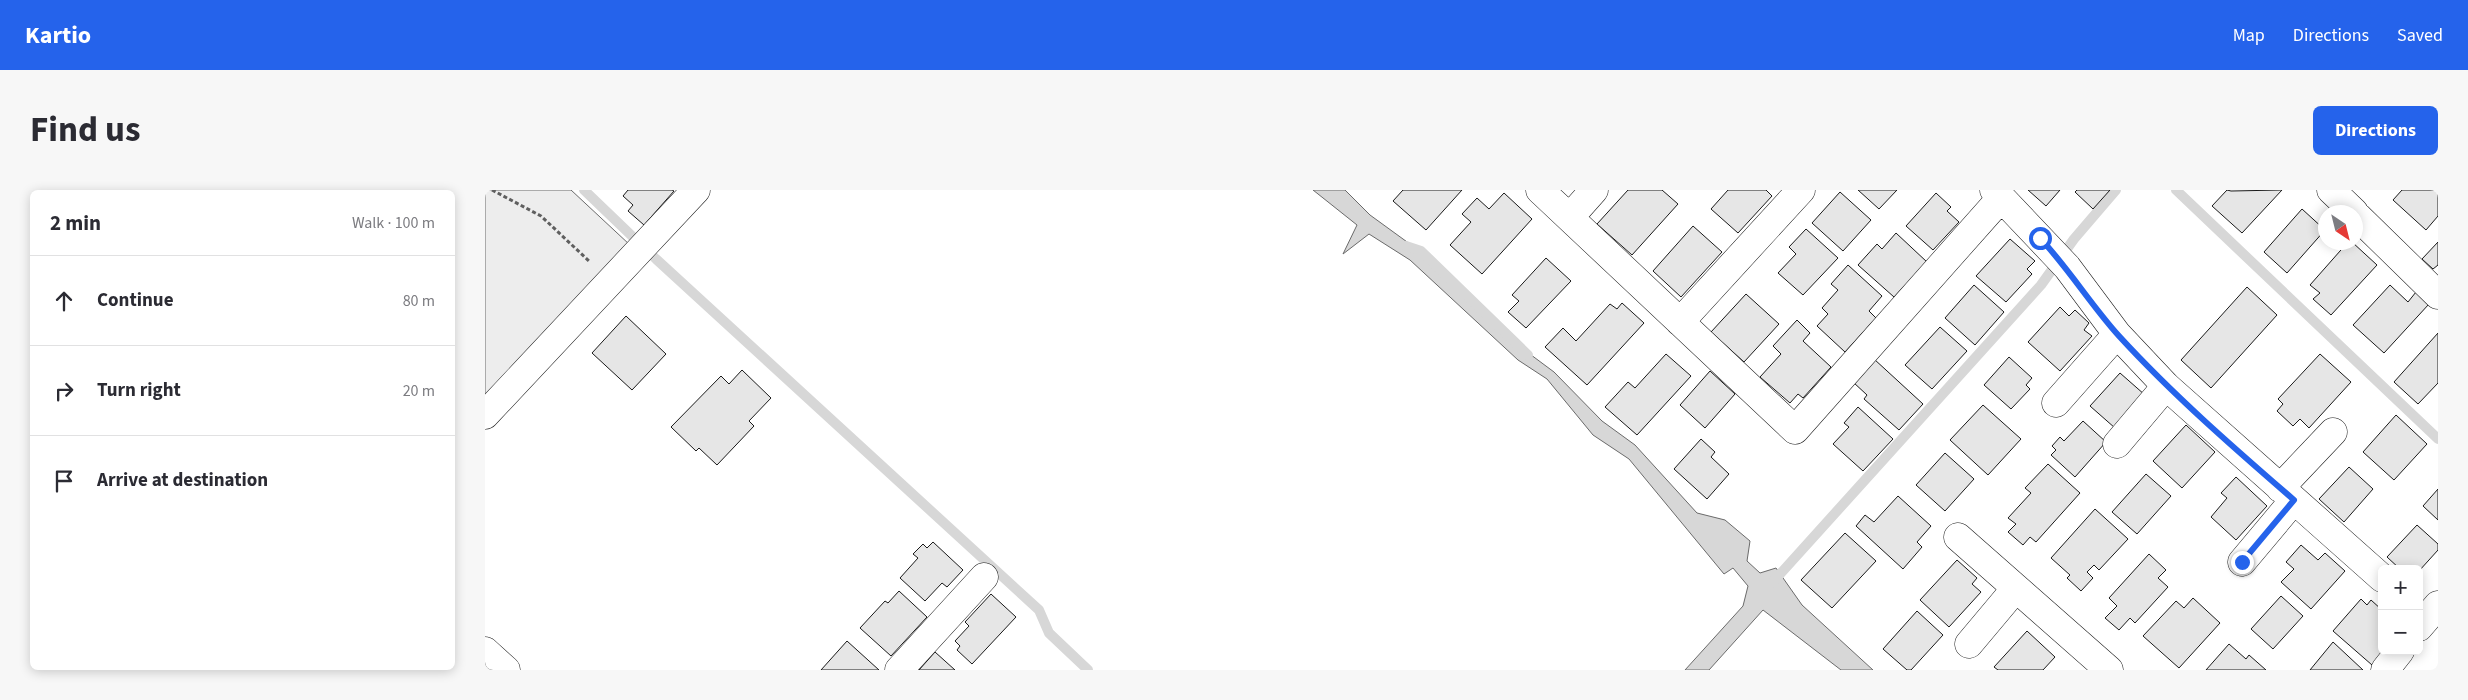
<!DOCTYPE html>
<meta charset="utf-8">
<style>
:root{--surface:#fff;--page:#f7f7f7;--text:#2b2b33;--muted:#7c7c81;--line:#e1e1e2;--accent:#2563eb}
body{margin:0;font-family:"Source Sans 3",sans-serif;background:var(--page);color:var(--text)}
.controls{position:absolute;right:15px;bottom:15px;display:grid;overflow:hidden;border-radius:8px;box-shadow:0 2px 12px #0003}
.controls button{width:45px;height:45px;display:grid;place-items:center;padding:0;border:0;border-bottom:1px solid var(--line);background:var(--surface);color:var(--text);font:25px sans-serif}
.compass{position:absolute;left:1833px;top:15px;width:45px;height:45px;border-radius:50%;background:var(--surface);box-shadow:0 2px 12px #0003;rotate:145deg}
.stop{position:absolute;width:15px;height:15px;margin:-11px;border:4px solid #2563eb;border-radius:50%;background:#fff}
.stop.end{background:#2563eb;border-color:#fff;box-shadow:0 1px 5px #0008}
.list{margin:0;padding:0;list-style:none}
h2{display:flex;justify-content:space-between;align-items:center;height:65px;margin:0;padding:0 20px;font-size:21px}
h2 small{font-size:16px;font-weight:400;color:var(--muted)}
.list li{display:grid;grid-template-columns:32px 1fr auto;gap:15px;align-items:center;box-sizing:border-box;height:90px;padding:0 20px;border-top:1px solid var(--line)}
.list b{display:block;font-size:19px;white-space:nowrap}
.list em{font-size:16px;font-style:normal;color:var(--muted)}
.icon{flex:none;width:28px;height:28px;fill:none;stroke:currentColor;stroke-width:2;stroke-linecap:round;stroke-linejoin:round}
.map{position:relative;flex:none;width:1953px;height:480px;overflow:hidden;border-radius:8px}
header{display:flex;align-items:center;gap:30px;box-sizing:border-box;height:70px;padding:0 25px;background:var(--accent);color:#fff}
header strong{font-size:24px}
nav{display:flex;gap:28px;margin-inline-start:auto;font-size:18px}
.intro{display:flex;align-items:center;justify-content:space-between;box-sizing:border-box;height:120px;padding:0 30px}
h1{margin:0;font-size:35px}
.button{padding:12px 22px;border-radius:8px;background:var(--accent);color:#fff;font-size:18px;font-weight:700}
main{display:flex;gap:30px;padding:0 30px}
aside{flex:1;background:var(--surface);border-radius:8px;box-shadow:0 2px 12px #0003}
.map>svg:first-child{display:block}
.green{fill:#ededed;stroke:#6a6a6a}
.water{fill:#d7d7d7;stroke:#6a6a6a}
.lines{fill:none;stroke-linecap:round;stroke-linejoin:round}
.stream{stroke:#d7d7d7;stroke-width:10}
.building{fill:#e6e6e6;stroke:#1a1a1a}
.minor-casing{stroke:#1a1a1a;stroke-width:29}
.path{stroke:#5f5f5f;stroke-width:3;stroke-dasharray:4 2.5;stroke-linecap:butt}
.minor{stroke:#fff;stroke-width:28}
.route{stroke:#2563eb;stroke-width:6}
</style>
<header>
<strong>Kartio</strong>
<nav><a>Map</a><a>Directions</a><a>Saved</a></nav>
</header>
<div class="intro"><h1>Find us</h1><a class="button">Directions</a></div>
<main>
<aside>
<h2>2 min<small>Walk · 100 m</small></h2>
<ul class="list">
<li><svg class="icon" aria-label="ahead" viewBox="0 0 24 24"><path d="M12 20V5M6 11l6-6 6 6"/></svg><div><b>Continue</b></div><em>80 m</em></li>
<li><svg class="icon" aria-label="right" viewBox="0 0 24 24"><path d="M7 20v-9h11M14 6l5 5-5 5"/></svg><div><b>Turn right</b></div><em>20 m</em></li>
<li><svg class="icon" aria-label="arrive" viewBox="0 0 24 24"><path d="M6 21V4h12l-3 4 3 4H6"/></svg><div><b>Arrive at destination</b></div></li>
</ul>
</aside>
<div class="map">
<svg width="1953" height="480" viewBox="0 0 1953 480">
<rect width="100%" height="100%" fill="#fff"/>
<path class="green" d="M 0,0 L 86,0 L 145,55 L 0,208 Z"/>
<path class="water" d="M 828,0 L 860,0 L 885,25 L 929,57 L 1030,153 L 1069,182 L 1117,231 L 1150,255 L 1212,323 L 1240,330 L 1265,351 L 1262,371 L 1275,383 L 1291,378 L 1317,415 L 1388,480 L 1356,480 L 1278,420 L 1224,480 L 1200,480 L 1258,416 L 1263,396 L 1248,378 L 1239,384 L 1144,269 L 1108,245 L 1062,189 L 1033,170 L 925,70 L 884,44 L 858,64 L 872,35 Z"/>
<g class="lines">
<path class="stream" d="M 99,0 L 171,69 L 554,420 L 564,443 L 603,480
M 1691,0 L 1953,249
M 921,56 L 936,61 L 1043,165
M 1287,393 L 1556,95 L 1589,49 L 1631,0"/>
</g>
<path class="building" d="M 143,0 L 187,0 L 189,1 L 159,35 L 143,21 L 148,15 L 138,6 Z
M 918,0 L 977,0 L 941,40 L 908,11 Z
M 1143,0 L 1177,0 L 1193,14 L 1147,65 L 1112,34 Z
M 1243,0 L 1281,0 L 1287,6 L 1253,43 L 1226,19 Z
M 1373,0 L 1412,0 L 1394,19 Z
M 1543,0 L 1575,0 L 1561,16 Z
M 1592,0 L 1625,0 L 1608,19 L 1590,2 Z
M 1742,0 L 1746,1 L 1797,0 L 1757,43 L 1727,16 Z
M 1917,0 L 1953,0 L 1953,26 L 1941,40 L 1908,10 Z
M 1355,2 L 1386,30 L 1358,61 L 1327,33 Z
M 1019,3 L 1047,29 L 997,84 L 965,55 L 986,32 L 977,24 L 992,8 L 1004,19 Z
M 1451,3 L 1466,17 L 1462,21 L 1474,32 L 1448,60 L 1421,36 Z
M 1817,19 L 1840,40 L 1802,83 L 1779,62 Z
M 1208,36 L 1237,62 L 1196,107 L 1168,81 Z
M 1321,39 L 1353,68 L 1318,105 L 1293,83 L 1311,64 L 1304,57 Z
M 1411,43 L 1442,72 L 1409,107 L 1373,75 L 1392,54 L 1397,59 Z
M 1525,49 L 1550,71 L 1542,79 L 1547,84 L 1521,112 L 1491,86 Z
M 1863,52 L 1867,52 L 1892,75 L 1846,125 L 1828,109 L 1835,103 L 1825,95 Z
M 1953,52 L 1953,75 L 1948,79 L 1937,69 Z
M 1061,68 L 1086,91 L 1041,138 L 1023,122 L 1034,111 L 1027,105 Z
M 1363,75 L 1397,106 L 1384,121 L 1391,128 L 1360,162 L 1332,136 L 1343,124 L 1337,118 L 1353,100 L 1346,94 Z
M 1489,95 L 1519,122 L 1490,155 L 1460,128 Z
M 1905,95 L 1923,112 L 1931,102 L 1944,114 L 1899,163 L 1868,135 Z
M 1762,97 L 1792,125 L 1726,198 L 1696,170 Z
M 1261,104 L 1294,134 L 1259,172 L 1226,142 Z
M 1137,113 L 1159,133 L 1102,195 L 1060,157 L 1078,138 L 1091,151 L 1125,114 L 1132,119 Z
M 1575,117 L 1584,126 L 1590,120 L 1604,133 L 1599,140 L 1607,146 L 1575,181 L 1543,152 Z
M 141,126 L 181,164 L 147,200 L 107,163 Z
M 1312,130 L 1325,143 L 1318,151 L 1346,177 L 1318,208 L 1313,204 L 1305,213 L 1275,187 L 1296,164 L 1288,156 Z
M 1455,137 L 1482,161 L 1447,199 L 1420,175 Z
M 1953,143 L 1953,193 L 1933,214 L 1909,192 Z
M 1181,164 L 1206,186 L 1152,245 L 1120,217 L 1143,192 L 1150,198 Z
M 1835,164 L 1866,192 L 1824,238 L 1815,229 L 1808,236 L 1792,221 L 1798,214 L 1793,209 Z
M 1524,167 L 1547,188 L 1541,195 L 1545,199 L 1526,219 L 1499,195 Z
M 1389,169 L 1438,214 L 1414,240 L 1379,209 L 1382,205 L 1368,192 Z
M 257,180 L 286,208 L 264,231 L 269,236 L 232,275 L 214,258 L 211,261 L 186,237 L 236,186 L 244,194 Z
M 1225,181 L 1250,204 L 1220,238 L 1195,215 Z
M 1635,183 L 1660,205 L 1630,238 L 1605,216 Z
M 1498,215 L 1536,249 L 1503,285 L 1465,250 Z
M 1373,217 L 1408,249 L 1378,281 L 1348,254 L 1364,237 L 1359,233 Z
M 1911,225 L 1942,254 L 1909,290 L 1878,262 Z
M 1598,231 L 1621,252 L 1590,287 L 1566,265 L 1571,260 L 1567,256 L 1575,247 L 1579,251 Z
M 1701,235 L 1730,262 L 1697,298 L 1668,271 Z
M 1216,249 L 1230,262 L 1226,267 L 1244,284 L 1222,309 L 1189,279 Z
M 1460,263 L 1489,289 L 1460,321 L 1431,295 Z
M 1563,274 L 1595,303 L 1551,352 L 1545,347 L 1538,355 L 1523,342 L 1531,334 L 1523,328 L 1546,303 L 1540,298 Z
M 1864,277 L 1888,299 L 1859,332 L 1834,309 Z
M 1661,284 L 1686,306 L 1652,344 L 1627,322 Z
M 1751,287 L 1782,316 L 1751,350 L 1726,327 L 1742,308 L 1736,303 Z
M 1953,299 L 1953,330 L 1938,316 Z
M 1413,306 L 1446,336 L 1432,352 L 1437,357 L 1418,379 L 1371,336 L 1380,325 L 1389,332 Z
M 1610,319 L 1643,349 L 1614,380 L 1609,375 L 1602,382 L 1608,388 L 1596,401 L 1582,388 L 1585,385 L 1566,368 Z
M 1932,335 L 1953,354 L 1953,360 L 1934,381 L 1934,379 L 1915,379 L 1902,367 Z
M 1360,343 L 1391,371 L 1347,418 L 1316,390 Z
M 448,352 L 478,380 L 462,397 L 457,393 L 440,411 L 415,388 L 433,368 L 428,364 L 438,354 L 442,358 Z
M 1816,355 L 1833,370 L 1840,363 L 1860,381 L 1826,419 L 1796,392 L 1809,379 L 1801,372 Z
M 1664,364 L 1681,380 L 1673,388 L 1683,397 L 1650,433 L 1645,428 L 1634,440 L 1620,428 L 1632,416 L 1624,408 Z
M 1472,370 L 1492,388 L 1487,394 L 1496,402 L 1464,437 L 1435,410 Z
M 414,401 L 442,427 L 406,466 L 375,438 L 400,411 L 403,413 Z
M 506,404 L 531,427 L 487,474 L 472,460 L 475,456 L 470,451 L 484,436 L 480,432 Z
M 1796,406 L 1818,426 L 1788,459 L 1766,439 Z
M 1708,408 L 1735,433 L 1694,478 L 1658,446 L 1691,411 L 1699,418 Z
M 1876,409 L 1882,415 L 1886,410 L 1897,420 L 1896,456 L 1897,461 L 1899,461 L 1887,475 L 1848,441 Z
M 1432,421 L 1458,445 L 1426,480 L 1422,480 L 1398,459 Z
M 1542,441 L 1570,467 L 1558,480 L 1513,480 L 1509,477 Z
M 362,451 L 394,480 L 336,480 Z
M 1848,452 L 1878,480 L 1825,480 Z
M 1744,454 L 1761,469 L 1764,465 L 1781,480 L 1721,480 Z
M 450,462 L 470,480 L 434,480 Z"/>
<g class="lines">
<g class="minor-casing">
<path id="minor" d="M 1055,0 L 1310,240 L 1516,8
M 1509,0 L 1582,77 L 1632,144 L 1681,196 L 1897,388
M 1846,0 L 1869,22
M 1870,24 L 1953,105
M 1085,27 L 1109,0
M 1195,132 L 1316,0
M 1571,213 L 1632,144
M 0,225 L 211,0
M 1632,254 L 1681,196
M 1795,298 L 1848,242
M 1473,347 L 1624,480
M 1757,372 L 1809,310
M 1934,437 L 1953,415
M 1484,454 L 1531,398
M 0,461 L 21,480
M 414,480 L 499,387
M 1900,480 L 1915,461"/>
</g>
<path class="path" d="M 7,0 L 56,26 L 104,71"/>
<use href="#minor" class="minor"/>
</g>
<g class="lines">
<path class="route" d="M 1555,48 C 1584,79 1606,115 1634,146 C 1688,205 1749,258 1809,310 L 1757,372"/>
</g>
</svg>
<div class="controls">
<button>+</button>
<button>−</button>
</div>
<svg class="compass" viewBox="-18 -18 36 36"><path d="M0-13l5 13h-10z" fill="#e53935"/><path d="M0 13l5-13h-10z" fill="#7c7c81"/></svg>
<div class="stop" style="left:1555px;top:48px"></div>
<div class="stop end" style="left:1757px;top:372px"></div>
</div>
</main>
